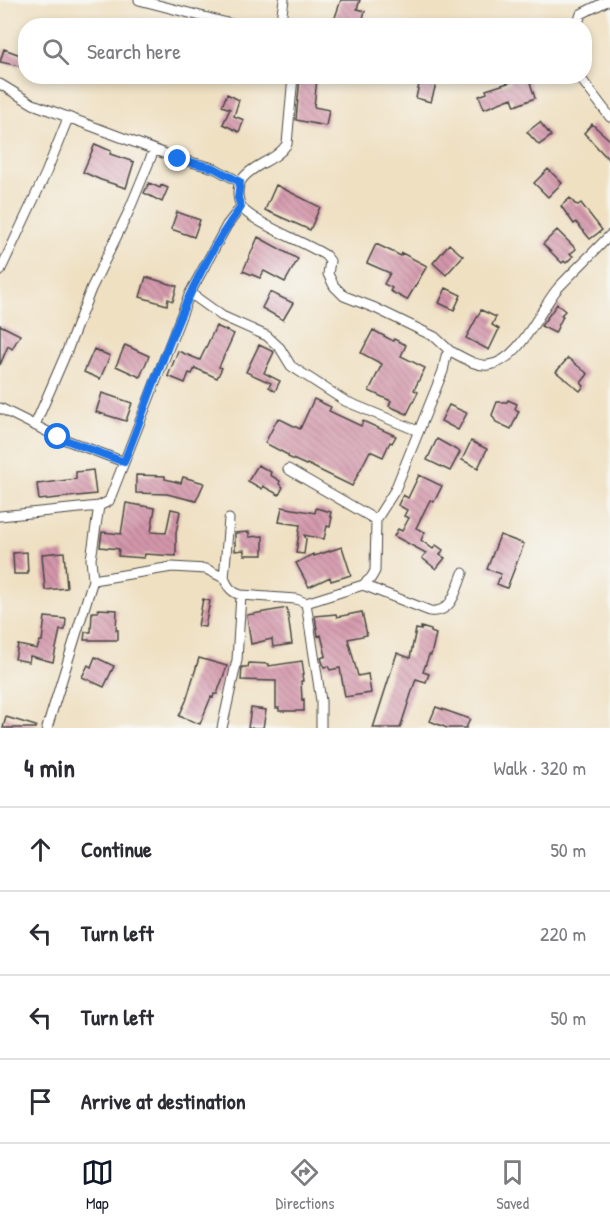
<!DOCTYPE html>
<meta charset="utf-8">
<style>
:root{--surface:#fff;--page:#f7f7f7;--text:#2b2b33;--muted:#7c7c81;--line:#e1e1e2;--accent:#111827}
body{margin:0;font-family:"Patrick Hand",sans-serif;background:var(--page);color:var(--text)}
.stop{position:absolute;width:18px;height:18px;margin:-14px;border:4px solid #1a73e8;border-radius:50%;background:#fff}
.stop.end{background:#1a73e8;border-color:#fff;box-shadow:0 2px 6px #0008}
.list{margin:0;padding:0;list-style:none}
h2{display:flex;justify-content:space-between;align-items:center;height:78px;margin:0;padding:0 24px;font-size:26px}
h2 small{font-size:20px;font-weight:400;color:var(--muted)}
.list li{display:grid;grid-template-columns:39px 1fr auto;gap:18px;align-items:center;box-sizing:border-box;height:84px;padding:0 24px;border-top:2px solid var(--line)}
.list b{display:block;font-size:22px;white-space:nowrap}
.list em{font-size:20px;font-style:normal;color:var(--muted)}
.icon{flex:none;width:33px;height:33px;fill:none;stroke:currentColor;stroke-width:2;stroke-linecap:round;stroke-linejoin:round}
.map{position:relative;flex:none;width:610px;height:728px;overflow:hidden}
.search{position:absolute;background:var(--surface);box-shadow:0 3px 9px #0003;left:18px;right:18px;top:18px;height:66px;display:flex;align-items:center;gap:15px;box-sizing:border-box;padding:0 21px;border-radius:24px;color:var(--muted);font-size:22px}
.sheet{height:414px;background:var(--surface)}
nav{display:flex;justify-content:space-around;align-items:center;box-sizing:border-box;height:84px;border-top:2px solid var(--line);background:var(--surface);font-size:16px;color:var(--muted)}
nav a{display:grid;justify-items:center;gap:3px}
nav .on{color:var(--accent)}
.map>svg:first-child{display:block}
.building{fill:url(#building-back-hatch)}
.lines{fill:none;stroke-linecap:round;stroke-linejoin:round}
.minor-casing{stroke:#484642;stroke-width:11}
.minor{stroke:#fff;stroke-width:9}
.route{stroke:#1a73e8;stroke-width:8}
</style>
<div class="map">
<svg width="610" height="728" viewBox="0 0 610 728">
<defs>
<pattern id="building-back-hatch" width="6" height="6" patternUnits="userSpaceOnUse" patternTransform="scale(1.5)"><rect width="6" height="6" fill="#d496ab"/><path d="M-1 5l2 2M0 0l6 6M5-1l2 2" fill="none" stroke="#ac7b8b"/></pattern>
</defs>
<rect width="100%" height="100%" fill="#f6f6f2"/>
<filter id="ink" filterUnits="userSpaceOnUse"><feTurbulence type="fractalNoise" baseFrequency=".0167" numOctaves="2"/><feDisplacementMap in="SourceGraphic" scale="12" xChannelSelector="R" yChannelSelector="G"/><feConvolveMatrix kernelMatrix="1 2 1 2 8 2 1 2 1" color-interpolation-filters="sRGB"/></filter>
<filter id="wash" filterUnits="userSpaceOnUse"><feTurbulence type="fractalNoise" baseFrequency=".008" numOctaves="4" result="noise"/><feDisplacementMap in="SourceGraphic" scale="24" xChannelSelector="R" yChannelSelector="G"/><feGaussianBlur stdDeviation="1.35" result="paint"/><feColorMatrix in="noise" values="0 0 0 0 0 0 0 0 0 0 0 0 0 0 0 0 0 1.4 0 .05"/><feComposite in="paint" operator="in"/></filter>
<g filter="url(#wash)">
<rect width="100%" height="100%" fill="#efe0c2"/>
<g id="blocks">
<path class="building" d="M 341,0 L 360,0 L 357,9 L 365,11 L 361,26 L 351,23 L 350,26 L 339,26 L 333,23 Z
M 4,49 L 23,56 L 19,66 L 0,62 Z
M 509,76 L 528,76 L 535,98 L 515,106 L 512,98 L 484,109 L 479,96 L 487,93 L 486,90 L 511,82 Z
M 300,77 L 317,79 L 314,107 L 329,110 L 326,126 L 296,120 Z
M 420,80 L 436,84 L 431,102 L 416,98 Z
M 227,94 L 239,100 L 234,116 L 244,120 L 239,132 L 223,124 L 230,109 L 222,106 Z
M 540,122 L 551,136 L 539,145 L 527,132 Z
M 592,124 L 610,140 L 610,161 L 584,133 Z
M 95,144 L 111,151 L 110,154 L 134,162 L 126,188 L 101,180 L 83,172 Z
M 548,169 L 562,183 L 548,197 L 534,183 Z
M 149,183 L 160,188 L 161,185 L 168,188 L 162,202 L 144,193 Z
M 276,185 L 320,207 L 310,230 L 265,210 Z
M 570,198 L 575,204 L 578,205 L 581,203 L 602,230 L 590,239 L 576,222 L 574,224 L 561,206 Z
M 177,212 L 200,220 L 194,237 L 171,229 Z
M 557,230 L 576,249 L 570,254 L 573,256 L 566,263 L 564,261 L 562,263 L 543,244 Z
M 258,237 L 298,259 L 285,282 L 264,271 L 260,278 L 243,271 Z
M 376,244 L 401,256 L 402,253 L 427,266 L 407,300 L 390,291 L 392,288 L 384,284 L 390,273 L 367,263 Z
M 449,244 L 463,256 L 446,275 L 433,263 Z
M 146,277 L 177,286 L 173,301 L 168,299 L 167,305 L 140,297 Z
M 446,288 L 461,295 L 454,310 L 439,303 Z
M 270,292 L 293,303 L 283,320 L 262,308 Z
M 557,304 L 565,311 L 561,315 L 563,316 L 555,333 L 541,326 Z
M 481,310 L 496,317 L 492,325 L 499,329 L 489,350 L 466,338 Z
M 0,325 L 20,335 L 12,349 L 8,346 L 0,365 Z
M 216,326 L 234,334 L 219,367 L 222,368 L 217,378 L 195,368 L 192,374 L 189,373 L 185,383 L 168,376 L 178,351 L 200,360 Z
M 373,330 L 393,341 L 394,339 L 406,345 L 401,356 L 425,368 L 414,390 L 418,392 L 407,414 L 389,406 L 391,401 L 369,391 L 382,364 L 361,353 Z
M 125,345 L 149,356 L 140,377 L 116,366 Z
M 259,345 L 274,352 L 264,373 L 280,381 L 275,391 L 269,387 L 271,383 L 246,372 Z
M 94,349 L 110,356 L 100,379 L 84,372 Z
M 568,358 L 588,374 L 581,383 L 584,386 L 580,391 L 556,372 Z
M 102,393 L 132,403 L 126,421 L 96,412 Z
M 314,399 L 331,407 L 329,411 L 361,426 L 363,421 L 396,436 L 392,443 L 390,442 L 383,457 L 370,451 L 352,486 L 307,464 L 306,465 L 288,457 L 288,455 L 265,443 L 278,418 L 300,429 Z
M 508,400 L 517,404 L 515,409 L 519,411 L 511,429 L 496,422 L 492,415 L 497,402 L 507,402 Z
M 449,405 L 467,413 L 458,430 L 441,421 Z
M 437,439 L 460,452 L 450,471 L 427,460 Z
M 471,441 L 487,449 L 478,468 L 462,460 Z
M 258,465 L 271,472 L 270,475 L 280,481 L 279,484 L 283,487 L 279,495 L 263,486 L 262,489 L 248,481 Z
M 93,470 L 96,494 L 39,500 L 37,484 L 76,479 L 76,472 Z
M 136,475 L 165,476 L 165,479 L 181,483 L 183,477 L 204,483 L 196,501 L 167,494 L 136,493 Z
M 419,475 L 442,486 L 434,502 L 430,500 L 416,528 L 425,532 L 421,540 L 433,549 L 436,545 L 443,550 L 440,555 L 445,558 L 436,569 L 422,558 L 426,553 L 394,536 L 398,529 L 402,531 L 409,518 L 404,516 L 407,510 L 398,505 L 403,495 L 408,498 Z
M 126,503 L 155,508 L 151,532 L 166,533 L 171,509 L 180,511 L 176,533 L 176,556 L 145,554 L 144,558 L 118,556 L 119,549 L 100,547 L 102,532 L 121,534 Z
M 282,507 L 315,513 L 316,508 L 331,512 L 330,517 L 332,517 L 330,527 L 327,526 L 324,539 L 304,535 L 306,539 L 304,554 L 296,553 L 300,525 L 279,522 Z
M 249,532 L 249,537 L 263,536 L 263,555 L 244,555 L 244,550 L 235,551 L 235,533 Z
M 500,535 L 524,544 L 507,588 L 497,584 L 501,574 L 487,569 Z
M 342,547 L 351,575 L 331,581 L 330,577 L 309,587 L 296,563 L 313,554 L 314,556 Z
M 27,552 L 28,574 L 14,574 L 13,553 Z
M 64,552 L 67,588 L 45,590 L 42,554 Z
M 203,599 L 210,601 L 205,627 L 198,626 Z
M 287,608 L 292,644 L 273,647 L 272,639 L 251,644 L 247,615 Z
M 98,609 L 117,610 L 116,630 L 118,630 L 118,640 L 84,640 L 85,632 L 91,632 L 92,612 L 98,612 Z
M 362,612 L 367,635 L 348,639 L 358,676 L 368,674 L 371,693 L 345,697 L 340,668 L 330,670 L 328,666 L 324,667 L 321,658 L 326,656 L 321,635 L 318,636 L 315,616 L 336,614 L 337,617 Z
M 45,617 L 66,619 L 65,630 L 60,630 L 53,662 L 30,656 L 29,662 L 15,659 L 18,645 L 37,649 L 40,641 L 42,641 Z
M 421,627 L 431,630 L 431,632 L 436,634 L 431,655 L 429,655 L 423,672 L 429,674 L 426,682 L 416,679 L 400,728 L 373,728 L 397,653 L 410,658 L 416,629 L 421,630 Z
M 95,657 L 114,666 L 104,687 L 82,677 L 88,665 L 91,667 Z
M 199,658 L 227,666 L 217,694 L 214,694 L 213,698 L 211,697 L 200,724 L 179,716 L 186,701 Z
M 302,661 L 304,674 L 302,675 L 303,681 L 301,681 L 302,700 L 304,699 L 304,711 L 279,711 L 279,708 L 276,708 L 276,681 L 241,680 L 242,667 L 248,667 L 249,663 L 269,664 L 269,666 Z
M 436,707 L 470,719 L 466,728 L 447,728 L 430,721 Z
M 251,708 L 266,710 L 263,728 L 248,728 Z
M 6,717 L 36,726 L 36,728 L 3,728 Z"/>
</g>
</g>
<g filter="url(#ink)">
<use href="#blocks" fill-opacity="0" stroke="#484642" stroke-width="1.5"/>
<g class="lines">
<g class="minor-casing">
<path id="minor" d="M 139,0 L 239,26
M 280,26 L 284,0
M 577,26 L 581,14 L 609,0
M 584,41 L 584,48
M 293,76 L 287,144 C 276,161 255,163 243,178 C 235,187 237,205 246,212 C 265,228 302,241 325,255 L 330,261 L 328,274 L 334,286 L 344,296 L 375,308 L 435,337 L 450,351 L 446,356 L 443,371 L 395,490 L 376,520 L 375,571 L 371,578 L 363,585 L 306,603 L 321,701 L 321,728
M 579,76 L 610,117
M 0,84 L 33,104 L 179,159 L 214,168 L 240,182
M 241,207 L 227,225 L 190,293 L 222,316 L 267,336 L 280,348 L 291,366 L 345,401 L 418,431
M 0,271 L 46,173 L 68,118
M 450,351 C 461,356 476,367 488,365 C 520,362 539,310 558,288 C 575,270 593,253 610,235
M 0,408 L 58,437 L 124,462
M 35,425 L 67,351 L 91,289 L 128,213 L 154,150
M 288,469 L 376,520
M 0,516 L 99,506
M 229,519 L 224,578 C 228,587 231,592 241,595 L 296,599 L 306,603
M 93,580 L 172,567 L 206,569 L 224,578
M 363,585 L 430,611 C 452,614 456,590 463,573
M 47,728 L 93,580 L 91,559 L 99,506 L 109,501 L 190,293
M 222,728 L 237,660 L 241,595"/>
</g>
<use href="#minor" class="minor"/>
</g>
</g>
<g class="lines" filter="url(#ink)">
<path class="route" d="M 58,437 L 124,462 C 158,376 185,282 241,207 L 238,198 L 240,182 L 214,168 L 178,159"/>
</g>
</svg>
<div class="stop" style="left:58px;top:437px"></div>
<div class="stop end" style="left:178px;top:159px"></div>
<div class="search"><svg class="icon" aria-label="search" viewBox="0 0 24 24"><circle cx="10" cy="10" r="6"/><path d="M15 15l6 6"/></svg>Search here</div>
</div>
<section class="sheet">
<h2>4 min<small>Walk · 320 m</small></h2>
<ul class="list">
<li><svg class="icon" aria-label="ahead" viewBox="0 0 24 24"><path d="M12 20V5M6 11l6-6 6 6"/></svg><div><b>Continue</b></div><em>50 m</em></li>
<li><svg class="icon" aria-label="left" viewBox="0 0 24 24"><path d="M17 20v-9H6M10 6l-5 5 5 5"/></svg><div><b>Turn left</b></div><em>220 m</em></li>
<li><svg class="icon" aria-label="left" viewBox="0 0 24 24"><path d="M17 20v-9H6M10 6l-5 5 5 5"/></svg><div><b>Turn left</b></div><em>50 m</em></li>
<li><svg class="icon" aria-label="arrive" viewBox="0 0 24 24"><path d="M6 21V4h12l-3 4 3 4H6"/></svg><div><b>Arrive at destination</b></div></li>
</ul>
</section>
<nav>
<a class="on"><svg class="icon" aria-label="map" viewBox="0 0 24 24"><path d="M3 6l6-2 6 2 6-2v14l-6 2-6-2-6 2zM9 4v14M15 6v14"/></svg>Map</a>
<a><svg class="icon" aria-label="directions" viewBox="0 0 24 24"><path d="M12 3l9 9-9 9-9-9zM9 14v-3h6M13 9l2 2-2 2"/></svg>Directions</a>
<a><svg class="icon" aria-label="saved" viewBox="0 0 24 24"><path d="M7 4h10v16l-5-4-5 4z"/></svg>Saved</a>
</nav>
